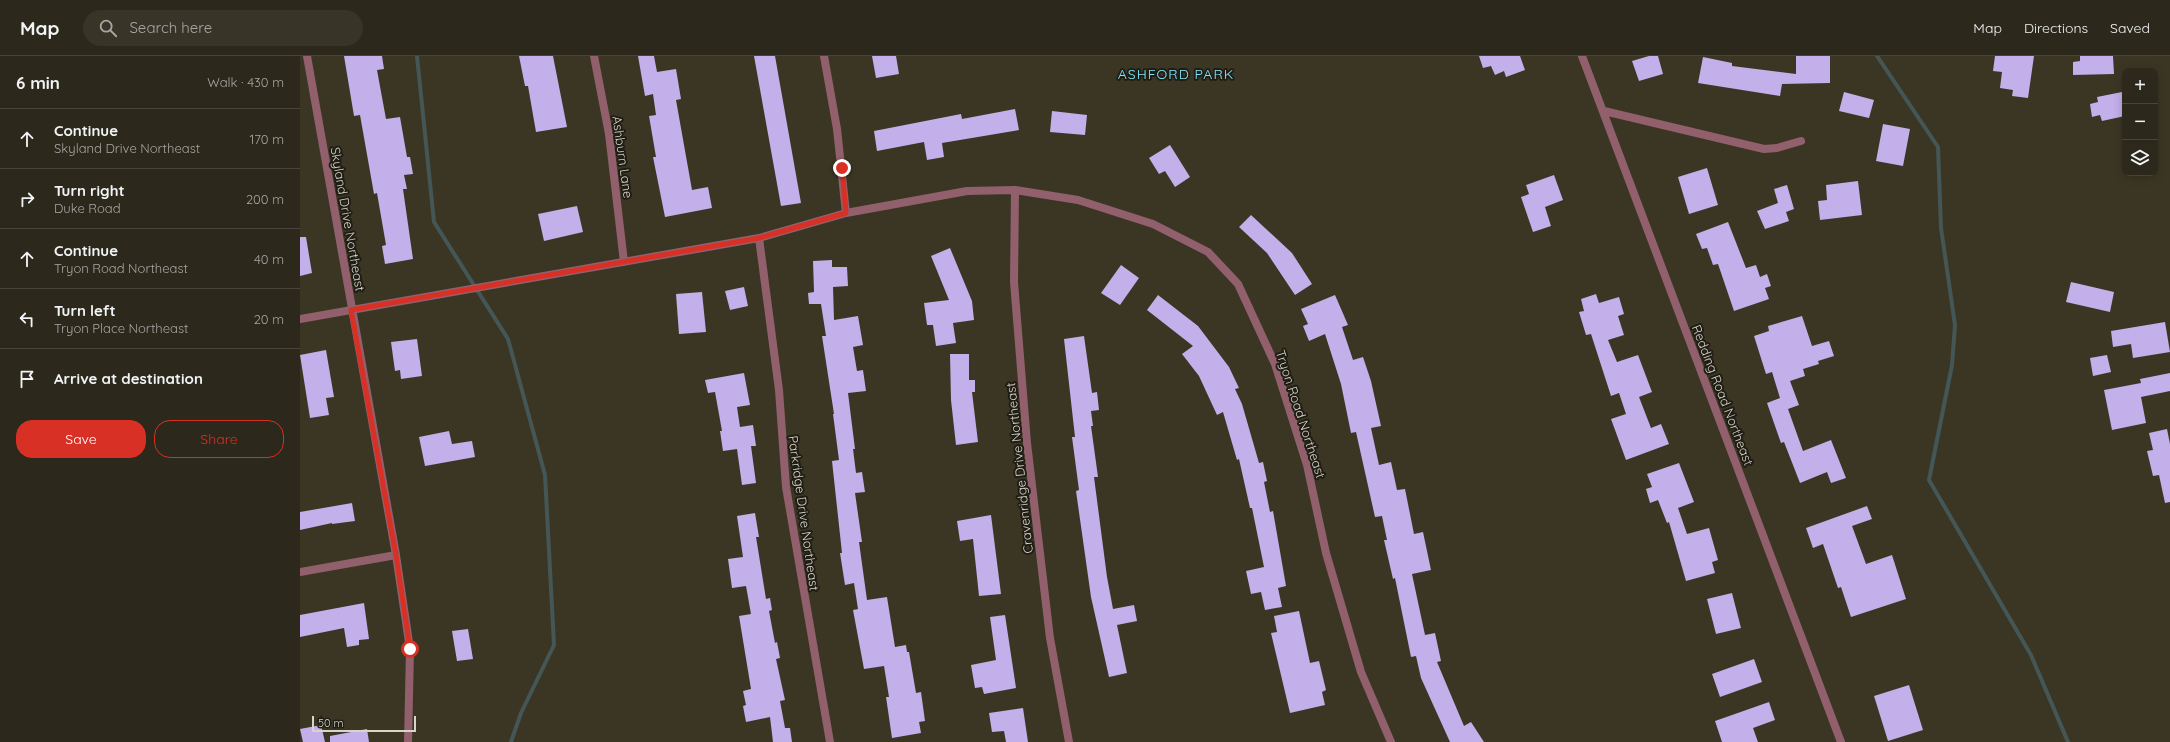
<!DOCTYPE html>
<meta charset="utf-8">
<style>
:root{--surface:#2c281b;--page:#383428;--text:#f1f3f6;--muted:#a6a6a3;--line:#48443a;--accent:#d93025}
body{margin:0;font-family:Quicksand,sans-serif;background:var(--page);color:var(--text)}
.controls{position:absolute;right:12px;top:12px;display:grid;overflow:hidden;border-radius:8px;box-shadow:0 2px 10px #0003}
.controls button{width:36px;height:36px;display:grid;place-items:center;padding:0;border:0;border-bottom:1px solid var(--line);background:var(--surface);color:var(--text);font:20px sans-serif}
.scale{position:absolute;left:12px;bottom:10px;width:104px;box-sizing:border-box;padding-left:4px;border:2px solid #d7d4c9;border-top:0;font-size:11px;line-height:14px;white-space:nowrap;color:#d7d4c9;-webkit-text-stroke:3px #201d15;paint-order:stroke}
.stop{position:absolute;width:12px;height:12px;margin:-9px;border:3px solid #d93025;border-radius:50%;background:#fff}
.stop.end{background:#d93025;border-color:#fff;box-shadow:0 1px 4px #0008}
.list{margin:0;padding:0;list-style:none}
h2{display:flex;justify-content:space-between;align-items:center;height:52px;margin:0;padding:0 16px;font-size:17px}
h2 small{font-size:13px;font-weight:400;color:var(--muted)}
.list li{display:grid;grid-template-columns:26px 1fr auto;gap:12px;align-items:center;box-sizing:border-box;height:60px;padding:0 16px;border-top:1px solid var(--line)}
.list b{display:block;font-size:15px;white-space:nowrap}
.list p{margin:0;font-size:13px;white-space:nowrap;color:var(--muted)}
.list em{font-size:13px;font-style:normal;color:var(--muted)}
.actions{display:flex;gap:8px;padding:12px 16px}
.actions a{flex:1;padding:9px 0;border:1px solid var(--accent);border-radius:16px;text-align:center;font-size:14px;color:var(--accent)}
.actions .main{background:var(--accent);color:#fff}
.icon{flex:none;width:22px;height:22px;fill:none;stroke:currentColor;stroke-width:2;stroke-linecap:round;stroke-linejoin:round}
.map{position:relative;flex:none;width:1870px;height:686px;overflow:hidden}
header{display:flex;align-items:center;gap:24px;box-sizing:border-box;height:56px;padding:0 20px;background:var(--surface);border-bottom:1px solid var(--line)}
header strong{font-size:19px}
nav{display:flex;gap:22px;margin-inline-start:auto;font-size:14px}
.search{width:280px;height:36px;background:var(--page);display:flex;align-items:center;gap:10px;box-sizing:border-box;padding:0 14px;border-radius:22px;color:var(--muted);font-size:15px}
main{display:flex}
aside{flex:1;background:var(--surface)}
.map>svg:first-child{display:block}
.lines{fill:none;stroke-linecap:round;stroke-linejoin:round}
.stream{stroke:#445756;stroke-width:4}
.building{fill:#c3afea}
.street{stroke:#91606c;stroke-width:8}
.route{stroke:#d93025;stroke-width:5}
.labels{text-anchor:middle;stroke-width:4;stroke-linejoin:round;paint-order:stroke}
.street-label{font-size:13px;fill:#d7d4c9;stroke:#201d15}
.neighbourhood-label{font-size:14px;letter-spacing:1px;fill:#7fe7fa;stroke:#201d15}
</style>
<header>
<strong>Map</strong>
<div class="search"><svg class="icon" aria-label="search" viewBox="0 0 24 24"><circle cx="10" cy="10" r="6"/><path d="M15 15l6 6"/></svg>Search here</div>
<nav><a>Map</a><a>Directions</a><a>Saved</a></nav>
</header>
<main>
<aside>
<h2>6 min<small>Walk · 430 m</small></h2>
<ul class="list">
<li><svg class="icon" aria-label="ahead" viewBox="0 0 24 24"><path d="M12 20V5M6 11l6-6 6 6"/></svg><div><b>Continue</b><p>Skyland Drive Northeast</p></div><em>170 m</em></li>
<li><svg class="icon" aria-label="right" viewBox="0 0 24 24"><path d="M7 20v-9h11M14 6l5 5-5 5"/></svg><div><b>Turn right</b><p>Duke Road</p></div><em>200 m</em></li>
<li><svg class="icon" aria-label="ahead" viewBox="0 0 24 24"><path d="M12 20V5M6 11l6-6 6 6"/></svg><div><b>Continue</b><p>Tryon Road Northeast</p></div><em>40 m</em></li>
<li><svg class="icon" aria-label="left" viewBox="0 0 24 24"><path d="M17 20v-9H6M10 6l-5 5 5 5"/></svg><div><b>Turn left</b><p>Tryon Place Northeast</p></div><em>20 m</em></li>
<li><svg class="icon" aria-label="arrive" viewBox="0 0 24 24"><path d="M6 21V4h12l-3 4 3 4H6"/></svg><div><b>Arrive at destination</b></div></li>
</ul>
<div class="actions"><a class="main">Save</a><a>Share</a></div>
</aside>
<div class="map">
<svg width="1870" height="686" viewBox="0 0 1870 686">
<rect width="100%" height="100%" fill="#3b3624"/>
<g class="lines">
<path class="stream" d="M 117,0 L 134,166 L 208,283 L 245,419 L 254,589 L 221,657 L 211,686
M 1577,0 L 1638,91 L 1641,172 L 1655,269 L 1652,309 L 1629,424 L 1731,599 L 1768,686"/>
</g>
<path class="building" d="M 44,0 L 82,0 L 84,13 L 77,14 L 86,63 L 100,61 L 107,101 L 110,101 L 113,118 L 104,119 L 107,133 L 103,133 L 113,203 L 85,208 L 82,190 L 86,189 L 77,137 L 74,138 L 60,59 L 54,60 Z
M 219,0 L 253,0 L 267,71 L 236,76 L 228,30 L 225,30 Z
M 338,0 L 354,0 L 357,16 L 376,13 L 381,43 L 376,44 L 392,134 L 408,131 L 412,152 L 365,161 L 353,101 L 356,101 L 349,60 L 356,59 L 353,38 L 345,40 Z
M 454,0 L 475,0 L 501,147 L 481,150 Z
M 572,0 L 596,0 L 599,18 L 576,22 Z
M 1179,0 L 1220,0 L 1225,14 L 1206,21 L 1204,15 L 1195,19 L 1191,10 L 1183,12 Z
M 1349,0 L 1358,0 L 1363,18 L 1339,25 L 1332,5 Z
M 1496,0 L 1530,0 L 1530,27 L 1482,28 L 1480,40 L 1398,27 L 1403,1 L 1432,7 L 1432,10 L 1496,18 Z
M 1695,0 L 1734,0 L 1728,42 L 1712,40 L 1713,34 L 1700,32 L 1702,16 L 1693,15 Z
M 1780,0 L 1813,0 L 1814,18 L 1773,19 L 1773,6 L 1780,5 Z
M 1544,36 L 1574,44 L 1569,62 L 1539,55 Z
M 1822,36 L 1825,60 L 1802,65 L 1800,59 L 1792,61 L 1790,48 L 1798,46 L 1797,41 Z
M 715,53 L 719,74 L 642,87 L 644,101 L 627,104 L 624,86 L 577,95 L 574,75 L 661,58 L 662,63 Z
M 752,55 L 787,59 L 785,79 L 750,76 Z
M 1583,68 L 1610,73 L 1603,110 L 1576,105 Z
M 870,89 L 890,121 L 875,131 L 865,115 L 859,118 L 849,102 Z
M 1407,112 L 1418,149 L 1389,158 L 1378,121 Z
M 1254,119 L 1263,144 L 1245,151 L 1251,170 L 1233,176 L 1221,141 L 1229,138 L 1226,129 Z
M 1558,125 L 1562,159 L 1520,164 L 1518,145 L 1527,144 L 1526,129 Z
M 1487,129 L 1494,153 L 1486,156 L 1489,165 L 1465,173 L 1457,155 L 1478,147 L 1474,133 Z
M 277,150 L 283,176 L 244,185 L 238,158 Z
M 951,159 L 992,197 L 1012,228 L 995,239 L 967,197 L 939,171 Z
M 1428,166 L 1446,212 L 1456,209 L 1460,221 L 1467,218 L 1471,230 L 1465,232 L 1469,243 L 1434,255 L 1418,208 L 1413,209 L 1407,192 L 1402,193 L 1396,178 Z
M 0,181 L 6,181 L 12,217 L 0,220 Z
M 650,192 L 672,245 L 674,264 L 653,267 L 656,287 L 636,290 L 633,269 L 627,269 L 624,247 L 649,244 L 631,200 Z
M 532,204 L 532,211 L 547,211 L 548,230 L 533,231 L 534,264 L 558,260 L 563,289 L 553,291 L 557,315 L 563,314 L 566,335 L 548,337 L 555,393 L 553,393 L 556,417 L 562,416 L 565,436 L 555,437 L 562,486 L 559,486 L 567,544 L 587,541 L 595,591 L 606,589 L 607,596 L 609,596 L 616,637 L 621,636 L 625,665 L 619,666 L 621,677 L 592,682 L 586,641 L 589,641 L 584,610 L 564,613 L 553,554 L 558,553 L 554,527 L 545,529 L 540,497 L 542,497 L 532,405 L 539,404 L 533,358 L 534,358 L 522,280 L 526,280 L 521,248 L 509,248 L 508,237 L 514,236 L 513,205 Z
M 821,209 L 839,222 L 820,249 L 801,237 Z
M 1771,226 L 1814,236 L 1810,256 L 1766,246 Z
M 444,231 L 448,250 L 430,254 L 425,235 Z
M 402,236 L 406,276 L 379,278 L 376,238 Z
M 1296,238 L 1299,247 L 1319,241 L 1324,258 L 1318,260 L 1324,279 L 1308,284 L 1317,306 L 1338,299 L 1352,336 L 1339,341 L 1351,372 L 1361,368 L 1369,388 L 1326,404 L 1311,363 L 1326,358 L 1319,337 L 1311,340 L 1291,278 L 1286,279 L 1279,256 L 1284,255 L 1281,243 Z
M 858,239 L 898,270 L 929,311 L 939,332 L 935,333 L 942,348 L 959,407 L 963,406 L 967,425 L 964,426 L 970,456 L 973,455 L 986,530 L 978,532 L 982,551 L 965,554 L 961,536 L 951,538 L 946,515 L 964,511 L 952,452 L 950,452 L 939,403 L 937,404 L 923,356 L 917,359 L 899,320 L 882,298 L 893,290 L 847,254 Z
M 1035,239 L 1048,269 L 1042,271 L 1053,304 L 1063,301 L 1071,325 L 1081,370 L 1071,372 L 1079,409 L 1091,406 L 1097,434 L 1105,433 L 1114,478 L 1123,476 L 1131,514 L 1112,518 L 1125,579 L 1135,577 L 1141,605 L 1137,606 L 1164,670 L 1171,666 L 1184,686 L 1150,686 L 1121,622 L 1116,600 L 1111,601 L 1095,522 L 1093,523 L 1084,484 L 1087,484 L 1082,460 L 1075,461 L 1056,376 L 1051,377 L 1041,328 L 1025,278 L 1009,285 L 1003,270 L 1008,268 L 1001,253 Z
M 1502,260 L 1512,290 L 1529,285 L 1534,300 L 1518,305 L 1519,308 L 1503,313 L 1505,320 L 1490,325 L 1499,349 L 1488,353 L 1503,395 L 1531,384 L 1546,422 L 1531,427 L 1527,416 L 1500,427 L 1484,386 L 1481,387 L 1467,347 L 1480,342 L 1472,316 L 1466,318 L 1454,280 L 1469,275 L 1468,270 Z
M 1865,266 L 1870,296 L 1833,302 L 1831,288 L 1813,291 L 1811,275 Z
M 784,280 L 792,337 L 797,336 L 799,354 L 791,355 L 793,370 L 791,370 L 798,421 L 794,421 L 807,521 L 813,553 L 834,549 L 837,565 L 817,569 L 827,617 L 809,621 L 791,541 L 776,435 L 779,434 L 772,381 L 775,381 L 764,283 Z
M 117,283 L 122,320 L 101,323 L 100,314 L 95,315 L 91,286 Z
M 26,294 L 34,341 L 26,342 L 29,359 L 10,362 L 0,299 Z
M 650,298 L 669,298 L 669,324 L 675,324 L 675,336 L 672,336 L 678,386 L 656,389 L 651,344 Z
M 1807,299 L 1811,316 L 1793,320 L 1790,302 Z
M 444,317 L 450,349 L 437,351 L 440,371 L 453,369 L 456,390 L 451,390 L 456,427 L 442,429 L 437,393 L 423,395 L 420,375 L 422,375 L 415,336 L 408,337 L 405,324 Z
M 1870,317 L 1870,335 L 1841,341 L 1846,367 L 1812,374 L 1804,334 L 1841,327 L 1840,323 Z
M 1867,373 L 1870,388 L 1870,446 L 1865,447 L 1859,419 L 1853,420 L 1847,395 L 1853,394 L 1849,377 Z
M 149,375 L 152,388 L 172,385 L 175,401 L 125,410 L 119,381 Z
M 1379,407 L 1394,446 L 1378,452 L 1387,478 L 1409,472 L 1418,504 L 1412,506 L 1415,517 L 1386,525 L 1369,466 L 1367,467 L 1358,444 L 1350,447 L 1346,433 L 1352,431 L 1347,418 Z
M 52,447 L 55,465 L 32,468 L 32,467 L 0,474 L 0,456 Z
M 1567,450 L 1572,463 L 1552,470 L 1566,508 L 1592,499 L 1606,543 L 1551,561 L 1541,531 L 1538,532 L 1523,488 L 1513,492 L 1506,472 Z
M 455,457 L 459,481 L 456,481 L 466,543 L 470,542 L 472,554 L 469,555 L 475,587 L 477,586 L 480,602 L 476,603 L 485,644 L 480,645 L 485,672 L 490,672 L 492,686 L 473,686 L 470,661 L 446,666 L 443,650 L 446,649 L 443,635 L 451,633 L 439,560 L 451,558 L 446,530 L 432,532 L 428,503 L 443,501 L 437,460 Z
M 691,459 L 701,538 L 679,540 L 673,483 L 660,485 L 657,465 Z
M 1432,537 L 1441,572 L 1416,578 L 1407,543 Z
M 64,547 L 69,583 L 59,584 L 59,589 L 47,591 L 44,572 L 0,581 L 0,559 Z
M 999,555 L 1010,607 L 1019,605 L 1026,634 L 1022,636 L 1025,649 L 990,657 L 971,577 L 977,576 L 974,560 Z
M 705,559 L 716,632 L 684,638 L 682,631 L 675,632 L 671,609 L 696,604 L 690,561 Z
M 168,573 L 173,603 L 157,605 L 152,575 Z
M 1454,603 L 1462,626 L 1420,641 L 1412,618 Z
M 1609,629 L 1623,674 L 1588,685 L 1574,640 Z
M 1469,646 L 1475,664 L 1453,672 L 1458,686 L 1422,686 L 1415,665 Z
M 723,652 L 728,686 L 706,686 L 704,675 L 692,676 L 689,657 Z
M 21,669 L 25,686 L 3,686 L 0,673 Z
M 67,673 L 69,686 L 30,686 L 30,680 Z"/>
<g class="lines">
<path class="street" d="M 7,0 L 96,499 L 110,593 L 108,686
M 294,0 L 309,78 L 324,206
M 524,0 L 537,73 L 546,157
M 1282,0 L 1541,686
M 1304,55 L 1464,93 L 1477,92 L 1501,85
M 715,134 L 714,226 L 727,387 L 750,582 L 769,686
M 459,182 L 479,334 L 486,431 L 530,686
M 0,263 L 459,182 L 546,157 L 667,135 L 715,134 L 778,144 L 853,168 L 908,196 L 938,228 L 975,308 L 1007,409 L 1026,497 L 1061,616 L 1091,686
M 0,516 L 96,499"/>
</g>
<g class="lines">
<path class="route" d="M 110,593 L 96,499 L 51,254 L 459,182 L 546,157 L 542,112"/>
</g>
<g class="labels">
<g class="street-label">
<text transform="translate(323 101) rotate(82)" y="5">Ashburn Lane</text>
<text transform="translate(48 163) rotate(80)" y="5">Skyland Drive Northeast</text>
<text transform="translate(1423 339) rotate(69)" y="5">Redding Road Northeast</text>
<text transform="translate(1001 358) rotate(72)" y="5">Tryon Road Northeast</text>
<text transform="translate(719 412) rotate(-96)" y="5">Cravenridge Drive Northeast</text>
<text transform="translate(504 457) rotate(82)" y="5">Parkridge Drive Northeast</text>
</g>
<g class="neighbourhood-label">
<text x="876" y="23">ASHFORD PARK</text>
</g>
</g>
</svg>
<div class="controls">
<button>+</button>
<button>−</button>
<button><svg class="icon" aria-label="layers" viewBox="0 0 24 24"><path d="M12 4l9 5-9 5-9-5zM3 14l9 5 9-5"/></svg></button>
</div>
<div class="scale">50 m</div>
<div class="stop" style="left:110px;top:593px"></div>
<div class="stop end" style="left:542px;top:112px"></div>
</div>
</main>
